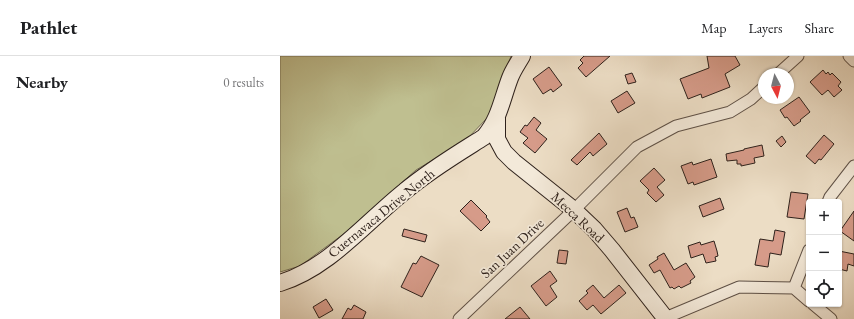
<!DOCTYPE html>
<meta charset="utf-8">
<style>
:root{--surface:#fff;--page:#f2f2f2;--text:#202124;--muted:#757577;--line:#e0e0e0}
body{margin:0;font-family:"EB Garamond",serif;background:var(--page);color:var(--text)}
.controls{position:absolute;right:12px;bottom:12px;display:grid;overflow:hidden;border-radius:4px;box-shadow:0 1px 3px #0004}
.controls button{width:36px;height:36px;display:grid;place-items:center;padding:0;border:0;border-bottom:1px solid var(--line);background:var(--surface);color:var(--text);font:20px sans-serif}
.compass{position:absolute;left:478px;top:12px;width:36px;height:36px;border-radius:50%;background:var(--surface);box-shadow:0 1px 3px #0004;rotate:173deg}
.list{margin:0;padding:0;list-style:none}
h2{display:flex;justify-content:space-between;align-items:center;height:52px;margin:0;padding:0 16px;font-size:17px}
h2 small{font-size:13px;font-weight:400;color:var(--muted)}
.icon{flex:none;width:22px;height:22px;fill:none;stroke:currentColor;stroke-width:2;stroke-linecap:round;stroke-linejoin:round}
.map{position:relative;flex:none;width:574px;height:263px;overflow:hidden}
header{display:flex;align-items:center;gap:24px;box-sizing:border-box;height:56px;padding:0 20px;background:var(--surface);border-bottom:1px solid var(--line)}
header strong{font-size:19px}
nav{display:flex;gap:22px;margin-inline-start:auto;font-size:14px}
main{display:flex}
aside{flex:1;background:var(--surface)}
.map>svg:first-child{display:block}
.green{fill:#bfbf90;stroke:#767056}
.building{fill:#d69b89;stroke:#2e211b}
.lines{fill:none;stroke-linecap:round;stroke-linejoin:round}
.street-casing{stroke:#5e5046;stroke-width:13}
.secondary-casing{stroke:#2e211b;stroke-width:18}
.street{stroke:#f3e9d9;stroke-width:11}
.secondary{stroke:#f3e9d9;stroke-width:16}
.labels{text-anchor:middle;stroke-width:3.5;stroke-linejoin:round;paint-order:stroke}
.street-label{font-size:14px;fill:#2e211b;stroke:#f3e9d9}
</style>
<header>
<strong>Pathlet</strong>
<nav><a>Map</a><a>Layers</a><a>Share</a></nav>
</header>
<main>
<aside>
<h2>Nearby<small>0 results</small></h2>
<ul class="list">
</ul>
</aside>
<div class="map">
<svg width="574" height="263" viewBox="0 0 574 263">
<rect width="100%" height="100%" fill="#ecddc5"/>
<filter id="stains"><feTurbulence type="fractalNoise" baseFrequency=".005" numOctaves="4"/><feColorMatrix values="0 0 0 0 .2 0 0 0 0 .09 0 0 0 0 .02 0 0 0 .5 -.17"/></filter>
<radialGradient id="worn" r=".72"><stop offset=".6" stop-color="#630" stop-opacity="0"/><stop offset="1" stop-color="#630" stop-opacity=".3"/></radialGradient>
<path class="green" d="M 0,0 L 231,0 L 210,59 L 186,84 L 136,114 L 65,177 L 20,210 L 0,216 Z"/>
<path class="building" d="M 304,0 L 330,0 L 306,21 L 298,12 L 303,7 L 300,4 Z
M 427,0 L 455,0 L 460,9 L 445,18 L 450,31 L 422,42 L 421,38 L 408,43 L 400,23 L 429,12 Z
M 269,11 L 282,29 L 273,36 L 271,33 L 263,38 L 253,23 Z
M 543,14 L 546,18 L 548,16 L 550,19 L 552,17 L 561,26 L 558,30 L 562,34 L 554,41 L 548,34 L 542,39 L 530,26 Z
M 352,17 L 356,26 L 348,28 L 345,19 Z
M 347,35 L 355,47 L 338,57 L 331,45 Z
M 519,41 L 530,56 L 520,64 L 521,65 L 514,70 L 507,61 L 505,62 L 500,54 Z
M 254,61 L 261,67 L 256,74 L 267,83 L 255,97 L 243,87 L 248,82 L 240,76 L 245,69 L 247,70 Z
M 319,77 L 327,88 L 313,100 L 310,96 L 297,109 L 291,104 Z
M 544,79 L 554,88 L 541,104 L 539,103 L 535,108 L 526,100 Z
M 502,80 L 506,86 L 501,91 L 496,85 Z
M 482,89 L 484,100 L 474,102 L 475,107 L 461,110 L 461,108 L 457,108 L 457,104 L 447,105 L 446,98 L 464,94 L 464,93 Z
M 431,103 L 437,121 L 414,129 L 413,126 L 408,128 L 401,110 L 412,106 L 413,109 Z
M 374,112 L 385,124 L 377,131 L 384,139 L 376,146 L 367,137 L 369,134 L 360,125 Z
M 511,136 L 528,138 L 524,163 L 507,161 Z
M 440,142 L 444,153 L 423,161 L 419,150 Z
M 191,144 L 207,160 L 206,161 L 210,166 L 201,175 L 180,155 Z
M 347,152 L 351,162 L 354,161 L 358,171 L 345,176 L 337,156 Z
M 574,155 L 574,185 L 560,175 Z
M 124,173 L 147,179 L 145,186 L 122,180 Z
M 495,174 L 505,176 L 501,199 L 490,197 L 488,211 L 475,209 L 480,183 L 493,185 Z
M 434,185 L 437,195 L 438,200 L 435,201 L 436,205 L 426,207 L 423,198 L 411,202 L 408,190 L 420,186 L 421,189 Z
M 279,194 L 288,195 L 286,208 L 277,207 Z
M 559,195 L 574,198 L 574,210 L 568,208 L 567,215 L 559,213 Z
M 384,197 L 394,214 L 406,207 L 415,221 L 410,225 L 411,227 L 401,232 L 399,230 L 394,233 L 392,231 L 390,232 L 380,214 L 374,217 L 369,209 L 378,203 L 377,201 Z
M 141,200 L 159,209 L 142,241 L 121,231 L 133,207 L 136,208 Z
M 270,215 L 277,225 L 270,230 L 277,241 L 266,250 L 251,230 Z
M 313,229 L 324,242 L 339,229 L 346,237 L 321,258 L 313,249 L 307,254 L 299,245 L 308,237 L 306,235 Z
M 46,243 L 53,254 L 39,262 L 33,251 Z
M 74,249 L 86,256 L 83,263 L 62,263 L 68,252 L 71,254 Z
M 240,251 L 250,263 L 225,263 Z"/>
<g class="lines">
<g class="street-casing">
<path id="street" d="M 569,0 L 574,5
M 498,18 L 518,0
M 548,146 L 550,141 L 574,110
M 514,232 L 529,194
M 533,248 L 551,263
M 385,262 L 459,231 L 514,232 L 529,245
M 179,263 L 294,154 L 357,91 L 396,70 L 450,56 L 471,43 L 484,31"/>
</g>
<g class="secondary-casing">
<path id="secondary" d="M 217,62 L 217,83 L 224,96 L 234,106 L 294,154 L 314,173 L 332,194 L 386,263
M 0,227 C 49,212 86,166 125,135 C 150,114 177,98 204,81 C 219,64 222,43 230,22 C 233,14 238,7 242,0"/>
</g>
<use href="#street" class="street"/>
<use href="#secondary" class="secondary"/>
</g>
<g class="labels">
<g class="street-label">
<text transform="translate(101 157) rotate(-39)" y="5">Cuernavaca Drive North</text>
<text transform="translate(298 161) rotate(43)" y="5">Mecca Road</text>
<text transform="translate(232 192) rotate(-43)" y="5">San Juan Drive</text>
</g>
</g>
<rect width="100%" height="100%" filter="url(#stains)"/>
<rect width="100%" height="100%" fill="url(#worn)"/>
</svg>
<div class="controls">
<button>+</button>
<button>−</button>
<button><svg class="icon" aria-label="locate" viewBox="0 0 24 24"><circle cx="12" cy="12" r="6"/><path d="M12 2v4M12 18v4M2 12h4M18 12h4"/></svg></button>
</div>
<svg class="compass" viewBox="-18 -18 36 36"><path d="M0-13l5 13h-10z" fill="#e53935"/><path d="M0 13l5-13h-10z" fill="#757577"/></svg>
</div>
</main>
